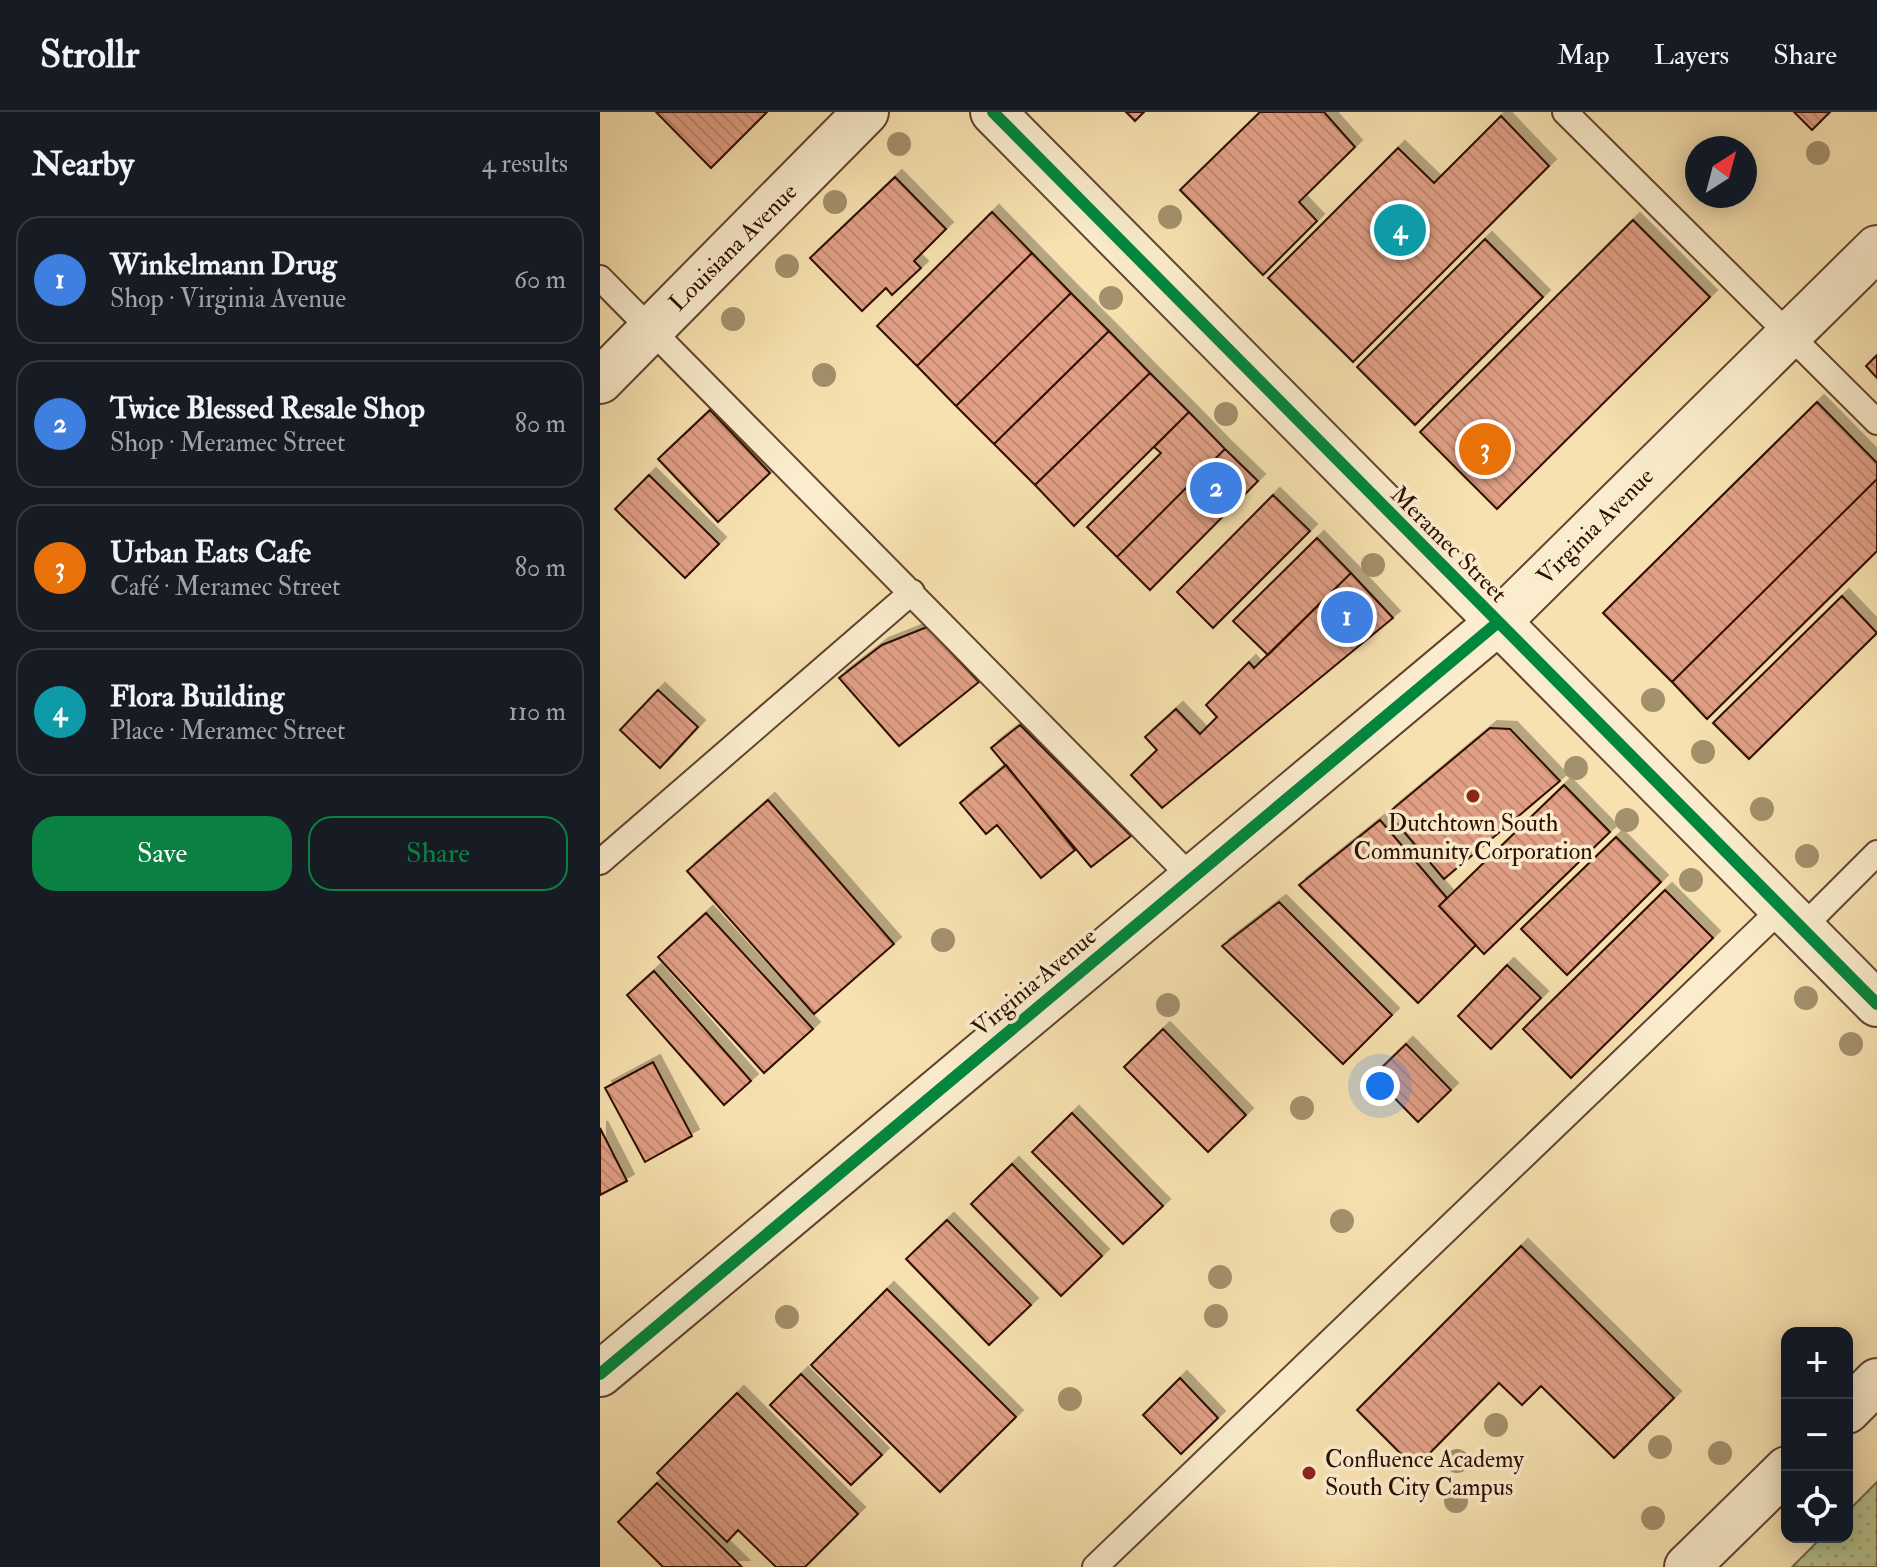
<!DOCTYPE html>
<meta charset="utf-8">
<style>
:root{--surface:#171b24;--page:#242831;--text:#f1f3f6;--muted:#9ea1a6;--line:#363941;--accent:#0b8043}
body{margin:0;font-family:"IM FELL Double Pica",serif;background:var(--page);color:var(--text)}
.controls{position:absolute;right:24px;bottom:24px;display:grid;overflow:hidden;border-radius:16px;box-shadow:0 4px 20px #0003}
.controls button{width:72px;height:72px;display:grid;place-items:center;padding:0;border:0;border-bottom:2px solid var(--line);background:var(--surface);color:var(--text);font:40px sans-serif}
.compass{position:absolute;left:1085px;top:24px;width:72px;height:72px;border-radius:50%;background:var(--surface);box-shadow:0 4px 20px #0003;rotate:36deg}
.you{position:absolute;left:780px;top:974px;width:28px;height:28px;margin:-20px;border:6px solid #fff;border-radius:50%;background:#1a73e8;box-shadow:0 0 0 12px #1a73e833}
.badge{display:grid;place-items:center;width:52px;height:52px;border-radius:50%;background:var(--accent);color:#fff;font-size:26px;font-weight:700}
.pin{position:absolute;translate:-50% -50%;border:4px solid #fff;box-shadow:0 2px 8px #0006}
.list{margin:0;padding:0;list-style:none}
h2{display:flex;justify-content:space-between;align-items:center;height:104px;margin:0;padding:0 32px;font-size:34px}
h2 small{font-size:26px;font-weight:400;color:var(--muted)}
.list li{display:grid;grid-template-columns:52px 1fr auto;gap:24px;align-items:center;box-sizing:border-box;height:128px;margin:0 16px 16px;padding:0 16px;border:2px solid var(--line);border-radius:24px}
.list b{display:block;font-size:30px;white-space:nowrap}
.list p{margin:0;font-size:26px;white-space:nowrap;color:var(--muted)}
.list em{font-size:26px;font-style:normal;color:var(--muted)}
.actions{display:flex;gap:16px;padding:24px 32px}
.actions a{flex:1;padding:18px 0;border:2px solid var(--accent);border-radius:24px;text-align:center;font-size:28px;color:var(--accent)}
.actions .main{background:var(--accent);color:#fff}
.icon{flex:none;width:44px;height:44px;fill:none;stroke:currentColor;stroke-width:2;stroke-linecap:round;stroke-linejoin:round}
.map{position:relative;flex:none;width:1277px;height:1455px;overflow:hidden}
header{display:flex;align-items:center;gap:48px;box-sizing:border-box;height:112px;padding:0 40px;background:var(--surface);border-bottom:2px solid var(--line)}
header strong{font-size:38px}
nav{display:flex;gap:44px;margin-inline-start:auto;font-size:28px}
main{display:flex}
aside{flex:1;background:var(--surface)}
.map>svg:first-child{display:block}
.grass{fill:url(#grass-dots);stroke:#726949;stroke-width:2}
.building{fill:url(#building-back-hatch);stroke:#2e0e03;stroke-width:2;filter:url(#shadow)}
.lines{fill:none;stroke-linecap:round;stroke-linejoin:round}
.service-casing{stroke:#60432e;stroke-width:28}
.minor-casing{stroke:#60432e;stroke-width:48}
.tertiary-casing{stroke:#60432e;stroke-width:48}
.service{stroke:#faeccc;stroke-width:24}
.minor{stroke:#faeccc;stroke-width:44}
.tertiary{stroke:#faeccc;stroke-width:44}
.cycleway-casing{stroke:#faeccc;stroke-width:17}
.cycleway{stroke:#00873e;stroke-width:12}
.tree{fill:#a3906c}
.poi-dot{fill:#8f2418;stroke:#faeccc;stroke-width:3}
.labels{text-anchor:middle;stroke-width:7;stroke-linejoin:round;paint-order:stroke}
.street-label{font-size:24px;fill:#2e0e03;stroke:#faeccc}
.poi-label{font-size:24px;fill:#2e0e03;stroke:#faeccc}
</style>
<header>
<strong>Strollr</strong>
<nav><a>Map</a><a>Layers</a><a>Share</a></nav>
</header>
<main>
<aside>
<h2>Nearby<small>4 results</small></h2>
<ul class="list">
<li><span class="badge" style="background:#3f7fe0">1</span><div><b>Winkelmann Drug</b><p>Shop · Virginia Avenue</p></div><em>60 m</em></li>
<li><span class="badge" style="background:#3f7fe0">2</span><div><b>Twice Blessed Resale Shop</b><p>Shop · Meramec Street</p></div><em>80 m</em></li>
<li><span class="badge" style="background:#e8710a">3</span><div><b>Urban Eats Cafe</b><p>Café · Meramec Street</p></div><em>80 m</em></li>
<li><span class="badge" style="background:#0f9aa8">4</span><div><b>Flora Building</b><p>Place · Meramec Street</p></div><em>110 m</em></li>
</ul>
<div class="actions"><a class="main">Save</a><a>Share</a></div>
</aside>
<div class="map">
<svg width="1277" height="1455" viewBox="0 0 1277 1455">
<defs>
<pattern id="grass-dots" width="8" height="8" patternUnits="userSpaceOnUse" patternTransform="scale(2)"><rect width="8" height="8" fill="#b7c48f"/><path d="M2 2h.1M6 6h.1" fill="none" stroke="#9ea77a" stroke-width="1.8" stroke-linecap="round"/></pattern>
<pattern id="building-back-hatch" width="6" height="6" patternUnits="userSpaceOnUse" patternTransform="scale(2)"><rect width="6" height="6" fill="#e1a086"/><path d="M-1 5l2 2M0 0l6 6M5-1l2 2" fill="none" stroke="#c18972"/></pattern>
<filter id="shadow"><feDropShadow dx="7" dy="-7" stdDeviation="0" flood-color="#0004"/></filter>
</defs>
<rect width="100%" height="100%" fill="#f7e1b0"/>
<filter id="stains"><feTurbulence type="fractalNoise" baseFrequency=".0025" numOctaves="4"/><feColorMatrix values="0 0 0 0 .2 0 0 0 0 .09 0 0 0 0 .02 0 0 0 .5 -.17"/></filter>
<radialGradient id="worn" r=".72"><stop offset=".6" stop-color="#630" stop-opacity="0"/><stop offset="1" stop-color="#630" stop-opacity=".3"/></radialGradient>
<path class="grass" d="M 1277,1370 L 1277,1455 L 1192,1455 L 1222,1425 L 1247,1425 L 1247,1400 Z"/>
<path class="building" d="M 56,0 L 167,0 L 111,56 Z
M 526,0 L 544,0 L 535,9 Z
M 660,0 L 724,0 L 755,35 L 699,90 L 717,109 L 663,163 L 580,78 Z
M 1194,0 L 1230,0 L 1212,18 Z
M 901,4 L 949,54 L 753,250 L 668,166 L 798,36 L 834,71 Z
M 295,65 L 346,117 L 314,149 L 321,156 L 292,183 L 286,176 L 262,199 L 210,146 Z
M 392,100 L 432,141 L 317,254 L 277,214 Z
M 1033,108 L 1110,185 L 897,397 L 820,320 Z
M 885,127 L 943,185 L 815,313 L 757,255 Z
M 432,141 L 471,181 L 356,294 L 317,254 Z
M 471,181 L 509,219 L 394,332 L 356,294 Z
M 509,219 L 550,261 L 435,373 L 394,332 Z
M 1277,243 L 1277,266 L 1266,254 Z
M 550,261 L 589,300 L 474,414 L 435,373 Z
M 1217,290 L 1277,351 L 1277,367 L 1072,570 L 1003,501 Z
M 110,298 L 170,361 L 118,410 L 58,347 Z
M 589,300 L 625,337 L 517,445 L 487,415 L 561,341 L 554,335 Z
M 625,337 L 658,369 L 550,478 L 517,445 Z
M 49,363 L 119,432 L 85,466 L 15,397 Z
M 1277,367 L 1277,439 L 1107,607 L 1072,570 Z
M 673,383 L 710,419 L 613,516 L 577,480 Z
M 717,426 L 751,461 L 668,543 L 633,509 Z
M 751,461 L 793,506 L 562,696 L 531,663 L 557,638 L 545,625 L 576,597 L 600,622 L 617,605 L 606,593 L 649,550 L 654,556 Z
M 1242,484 L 1277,521 L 1149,647 L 1113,611 Z
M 327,515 L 379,570 L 299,634 L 239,566 L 282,533 Z
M 58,578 L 98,615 L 60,656 L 20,618 Z
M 420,613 L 531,724 L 491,755 L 391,636 Z
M 890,616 L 910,617 L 960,669 L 844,767 L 788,701 Z
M 406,653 L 475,738 L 441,766 L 397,713 L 386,722 L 360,691 Z
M 964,673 L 1010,720 L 884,842 L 839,794 Z
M 168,688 L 294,832 L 214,902 L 87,759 Z
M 780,708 L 847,786 L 839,794 L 876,833 L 818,891 L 699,773 Z
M 1016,725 L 1061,770 L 967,863 L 921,817 Z
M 1065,778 L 1113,826 L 971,966 L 923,917 Z
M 679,790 L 792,903 L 743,952 L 622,834 Z
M 106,801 L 213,917 L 164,961 L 58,845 Z
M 907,853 L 941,886 L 891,937 L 858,904 Z
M 54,859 L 151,969 L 124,993 L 27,883 Z
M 563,917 L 646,1003 L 608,1040 L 524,955 Z
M 806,932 L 851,978 L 818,1010 L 773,964 Z
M 53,950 L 92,1024 L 45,1050 L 5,976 Z
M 472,1001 L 563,1094 L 523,1132 L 432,1040 Z
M 0,1016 L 27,1069 L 0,1083 Z
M 412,1052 L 502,1144 L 461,1184 L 371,1092 Z
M 347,1108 L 431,1193 L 389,1233 L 306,1147 Z
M 921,1134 L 1074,1286 L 1014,1346 L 941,1274 L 922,1293 L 899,1271 L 815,1356 L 757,1298 Z
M 287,1177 L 416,1305 L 340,1380 L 211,1253 Z
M 201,1262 L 282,1343 L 251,1373 L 170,1293 Z
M 580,1266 L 618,1306 L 581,1342 L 543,1303 Z
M 137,1281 L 258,1402 L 205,1455 L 176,1455 L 138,1418 L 127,1430 L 57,1361 Z
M 57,1371 L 142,1455 L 63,1455 L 18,1410 Z"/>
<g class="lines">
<g class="service-casing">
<path id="service" d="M 965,0 L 1277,310
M 0,166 L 592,766
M 0,750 L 312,480
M 1201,817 L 1277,741
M 495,1455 L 1181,797"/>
</g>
<g class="minor-casing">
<path id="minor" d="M 0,269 L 266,0
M 896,512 L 1277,136
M 1247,1299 L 1277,1269
M 1087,1455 L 1187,1357"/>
</g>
<g class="tertiary-casing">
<path id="tertiary" d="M 393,0 L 1277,892
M 0,1262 L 896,512"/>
</g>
<use href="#service" class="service"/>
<use href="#minor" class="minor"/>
<use href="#tertiary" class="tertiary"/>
<g class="cycleway-casing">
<path id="cycleway" d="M 393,0 L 1277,892
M 0,1262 L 896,512"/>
</g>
<use href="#cycleway" class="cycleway"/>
</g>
<g class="tree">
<circle cx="299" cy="32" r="12"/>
<circle cx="1218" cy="41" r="12"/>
<circle cx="235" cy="90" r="12"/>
<circle cx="570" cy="105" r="12"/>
<circle cx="187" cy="154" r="12"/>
<circle cx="511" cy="186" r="12"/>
<circle cx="133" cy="207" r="12"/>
<circle cx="224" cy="263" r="12"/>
<circle cx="626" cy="302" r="12"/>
<circle cx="773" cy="453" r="12"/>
<circle cx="1053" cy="588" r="12"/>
<circle cx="1103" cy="640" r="12"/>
<circle cx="976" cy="656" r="12"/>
<circle cx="1162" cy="697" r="12"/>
<circle cx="1027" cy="708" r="12"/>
<circle cx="1207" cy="744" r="12"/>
<circle cx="1091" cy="768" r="12"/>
<circle cx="343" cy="828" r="12"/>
<circle cx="1206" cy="886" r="12"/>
<circle cx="568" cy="893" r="12"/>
<circle cx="1251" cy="932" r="12"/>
<circle cx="702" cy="996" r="12"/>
<circle cx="742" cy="1109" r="12"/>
<circle cx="620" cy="1165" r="12"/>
<circle cx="616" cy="1204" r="12"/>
<circle cx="187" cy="1205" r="12"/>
<circle cx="470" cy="1287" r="12"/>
<circle cx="896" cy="1313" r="12"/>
<circle cx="1060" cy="1335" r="12"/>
<circle cx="1120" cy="1341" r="12"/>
<circle cx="857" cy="1349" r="12"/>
<circle cx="856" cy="1389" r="12"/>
<circle cx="1053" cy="1406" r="12"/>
</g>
<g class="poi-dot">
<circle cx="873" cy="684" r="8"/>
<circle cx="709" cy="1361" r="8"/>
</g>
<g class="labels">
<g class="street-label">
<text transform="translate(133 135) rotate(-45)" y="8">Louisiana Avenue</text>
<text transform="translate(995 414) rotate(-45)" y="8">Virginia Avenue</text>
<text transform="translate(849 432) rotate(45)" y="8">Meramec Street</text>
<text transform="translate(434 870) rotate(-40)" y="8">Virginia Avenue</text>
</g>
<g class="poi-label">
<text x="873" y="719">Dutchtown South<tspan x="873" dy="28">Community Corporation</tspan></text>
<text x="725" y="1355" text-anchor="start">Confluence Academy<tspan x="725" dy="28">South City Campus</tspan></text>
</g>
</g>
<rect width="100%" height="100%" filter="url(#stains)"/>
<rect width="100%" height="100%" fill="url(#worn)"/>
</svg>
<div class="controls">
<button>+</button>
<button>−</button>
<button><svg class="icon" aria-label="locate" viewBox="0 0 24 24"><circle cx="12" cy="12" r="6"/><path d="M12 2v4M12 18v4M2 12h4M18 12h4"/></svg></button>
</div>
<svg class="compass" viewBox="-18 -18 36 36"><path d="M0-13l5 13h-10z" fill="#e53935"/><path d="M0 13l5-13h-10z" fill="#9ea1a6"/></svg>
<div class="you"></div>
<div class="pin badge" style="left:747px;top:505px;background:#3f7fe0">1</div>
<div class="pin badge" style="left:616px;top:376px;background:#3f7fe0">2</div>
<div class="pin badge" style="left:885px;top:337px;background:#e8710a">3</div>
<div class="pin badge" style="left:800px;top:118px;background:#0f9aa8">4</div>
</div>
</main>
